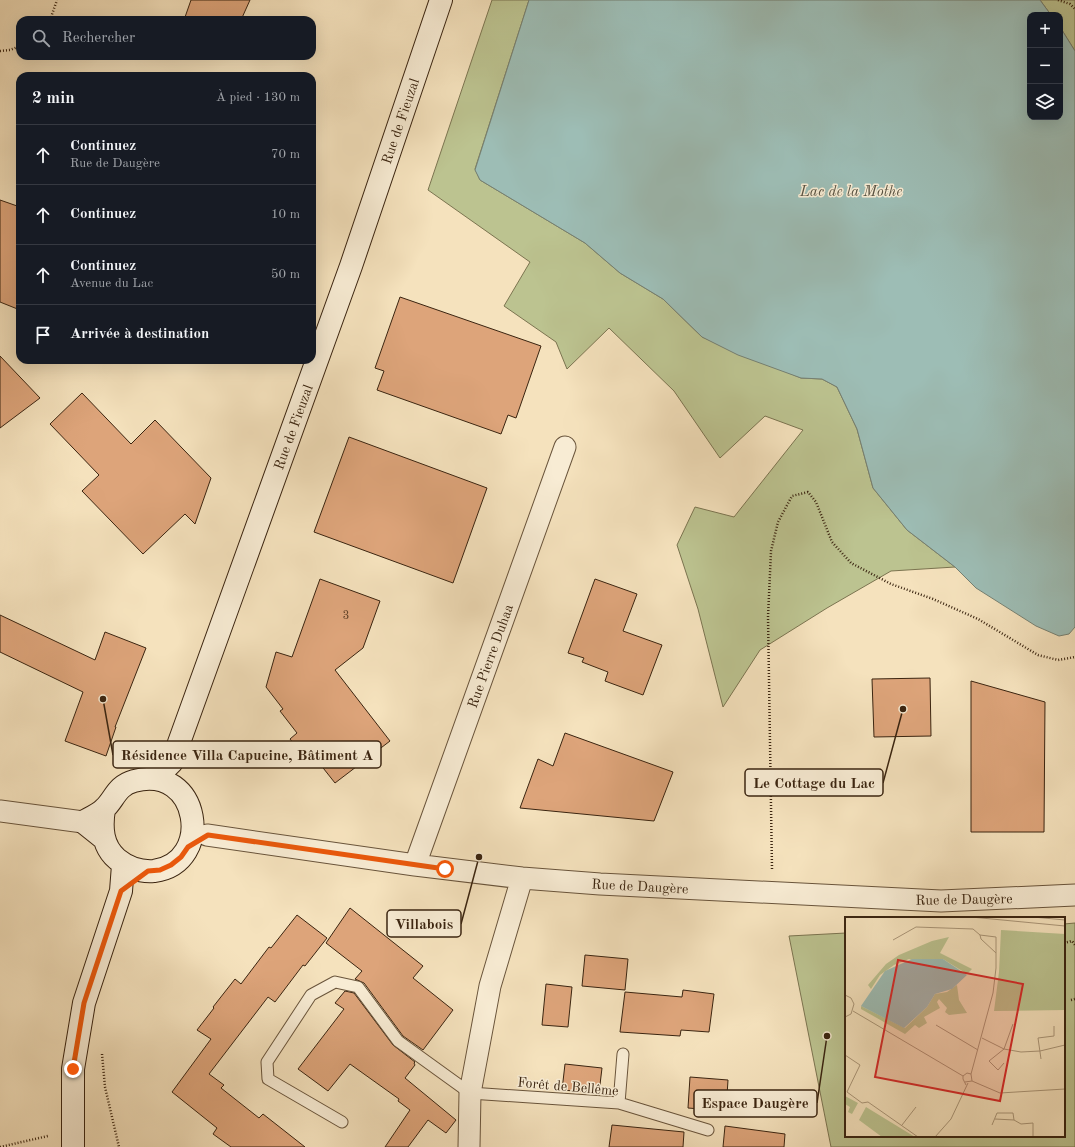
<!DOCTYPE html>
<html lang="fr">
<meta charset="utf-8">
<style>
:root{--surface:#171b24;--page:#242831;--text:#f1f3f6;--muted:#9ea1a6;--line:#363941}
body{margin:0;font-family:"Old Standard TT",serif;background:var(--page);color:var(--text)}
.controls{position:absolute;right:12px;top:12px;display:grid;overflow:hidden;border-radius:8px;box-shadow:0 4px 16px #0002}
.controls button{width:36px;height:36px;display:grid;place-items:center;padding:0;border:0;border-bottom:1px solid var(--line);background:var(--surface);color:var(--text);font:20px sans-serif}
.stop{position:absolute;width:12px;height:12px;margin:-9px;border:3px solid #ea580c;border-radius:50%;background:#fff}
.stop.end{background:#ea580c;border-color:#fff;box-shadow:0 1px 4px #0008}
.list{margin:0;padding:0;list-style:none}
h2{display:flex;justify-content:space-between;align-items:center;height:52px;margin:0;padding:0 16px;font-size:17px}
h2 small{font-size:13px;font-weight:400;color:var(--muted)}
.list li{display:grid;grid-template-columns:26px 1fr auto;gap:12px;align-items:center;box-sizing:border-box;height:60px;padding:0 16px;border-top:1px solid var(--line)}
.list b{display:block;font-size:15px;white-space:nowrap}
.list p{margin:0;font-size:13px;white-space:nowrap;color:var(--muted)}
.list em{font-size:13px;font-style:normal;color:var(--muted)}
.icon{flex:none;width:22px;height:22px;fill:none;stroke:currentColor;stroke-width:2;stroke-linecap:round;stroke-linejoin:round}
.map{position:relative;flex:none;width:1075px;height:1147px;overflow:hidden}
.search{position:absolute;background:var(--surface);box-shadow:0 4px 16px #0002;left:16px;top:16px;width:300px;height:44px;display:flex;align-items:center;gap:10px;box-sizing:border-box;padding:0 14px;border-radius:12px;color:var(--muted);font-size:15px}
.panel{position:absolute;background:var(--surface);box-shadow:0 4px 16px #0002;left:16px;top:72px;width:300px;height:292px;border-radius:12px}
.map>svg:first-child{display:block}
.green{fill:#bcc390;stroke:#7b7450}
.water{fill:#9dbdb5;stroke:#758073}
.building{fill:#dda47a;stroke:#3a2410}
.lines{fill:none;stroke-linecap:round;stroke-linejoin:round}
.lane-casing{stroke:#69543b;stroke-width:13}
.street-casing{stroke:#69543b;stroke-width:23}
.secondary-casing{stroke:#3a2410;stroke-width:24}
.path{stroke:#3a2410;stroke-width:2.5;stroke-dasharray:1 2;stroke-linecap:butt}
.lane{stroke:#f8ecd4;stroke-width:11}
.street{stroke:#f8ecd4;stroke-width:21}
.secondary{stroke:#f8ecd4;stroke-width:22}
.route{stroke:#ea580c;stroke-width:5}
.labels{text-anchor:middle;stroke-width:3;stroke-linejoin:round;paint-order:stroke}
.number-label{font-size:12px;fill:#63442a}
.street-label{font-size:14px;fill:#3a2410;stroke:#f8ecd4}
.water-label{font-size:15px;font-style:italic;fill:#585242;stroke:#f8ecd4}
.inset-road{fill:none;stroke:#aa9678;stroke-width:1}
.view{fill:#d62828;fill-opacity:0.15;stroke:#d62828;stroke-width:2}
.inset-edge{fill:none;stroke:#3a2410;stroke-width:2}
.leader{fill:none;stroke:#3a2410;stroke-width:1.5}
.callout-dot{fill:#3a2410;stroke:#f8ecd4;stroke-width:1.5}
.callout{fill:#f8ecd4;stroke:#3a2410;stroke-width:1.5}
.callout-label{font-size:15px;text-anchor:middle;font-weight:bold;fill:#3a2410}
</style>
<div class="map">
<svg width="1075" height="1147" viewBox="0 0 1075 1147">
<rect width="100%" height="100%" fill="#f5e2bd"/>
<filter id="stains"><feTurbulence type="fractalNoise" baseFrequency=".005" numOctaves="4"/><feColorMatrix values="0 0 0 0 .2 0 0 0 0 .09 0 0 0 0 .02 0 0 0 .5 -.17"/></filter>
<radialGradient id="worn" r=".72"><stop offset=".6" stop-color="#630" stop-opacity="0"/><stop offset="1" stop-color="#630" stop-opacity=".3"/></radialGradient>
<path class="green" d="M 492,0 L 529,0 L 475,169 L 480,180 L 585,243 L 620,273 L 663,299 L 702,337 L 801,378 L 822,379 L 837,387 L 857,429 L 873,488 L 907,530 L 955,567 L 891,571 L 827,608 L 760,650 L 723,707 L 698,609 L 677,545 L 695,507 L 734,517 L 803,430 L 765,416 L 720,458 L 674,391 L 609,328 L 567,369 L 556,342 L 504,306 L 530,262 L 428,190 Z
M 1040,0 L 1075,0 L 1075,51 L 1060,27 L 1060,15 L 1051,15 Z
M 1075,923 L 1075,1147 L 831,1147 L 789,936 L 846,933 L 846,1136 L 1064,1136 L 1064,924 Z"/>
<path class="water" d="M 529,0 L 1040,0 L 1051,15 L 1030,15 L 1030,117 L 1060,117 L 1060,27 L 1075,51 L 1075,627 L 1069,634 L 1059,636 L 1036,626 L 976,588 L 955,567 L 907,530 L 873,488 L 857,429 L 837,387 L 822,379 L 801,378 L 738,355 L 702,337 L 663,299 L 620,273 L 585,243 L 480,180 L 475,170 Z"/>
<path class="building" d="M 191,0 L 250,0 L 241,20 L 184,20 Z
M 0,200 L 20,207 L 20,310 L 0,302 Z
M 400,297 L 541,346 L 516,418 L 508,415 L 501,434 L 377,390 L 384,371 L 375,368 Z
M 0,356 L 40,398 L 0,428 Z
M 82,393 L 131,444 L 155,420 L 211,478 L 195,524 L 185,514 L 143,554 L 82,491 L 99,475 L 50,424 Z
M 349,437 L 487,488 L 453,583 L 314,532 Z
M 320,579 L 380,601 L 363,648 L 335,670 L 390,741 L 335,783 L 316,759 L 310,765 L 290,739 L 297,733 L 280,711 L 283,709 L 266,687 L 276,652 L 292,657 Z
M 595,579 L 637,594 L 623,631 L 662,645 L 643,695 L 605,681 L 608,672 L 582,662 L 584,658 L 568,653 Z
M 0,615 L 95,660 L 105,632 L 146,648 L 115,727 L 116,727 L 106,756 L 65,741 L 83,692 L 0,652 Z
M 930,678 L 931,736 L 874,737 L 872,679 Z
M 971,681 L 1045,702 L 1044,832 L 971,832 Z
M 565,733 L 673,772 L 654,821 L 520,808 L 538,759 L 553,766 Z
M 350,908 L 423,966 L 413,978 L 453,1010 L 423,1050 L 403,1036 L 364,983 L 355,979 L 362,971 L 326,943 Z
M 297,915 L 327,938 L 305,966 L 303,965 L 275,1002 L 268,997 L 209,1074 L 224,1085 L 221,1088 L 259,1118 L 263,1114 L 305,1147 L 231,1147 L 213,1134 L 217,1128 L 172,1092 L 211,1039 L 197,1030 L 214,1008 L 213,1007 L 235,979 L 241,984 L 269,947 L 271,948 Z
M 585,955 L 628,959 L 625,990 L 582,986 Z
M 546,984 L 572,987 L 568,1027 L 542,1025 Z
M 683,990 L 714,994 L 709,1032 L 681,1030 L 680,1036 L 620,1032 L 625,992 L 682,997 Z
M 345,991 L 354,993 L 393,1045 L 415,1062 L 414,1063 L 415,1065 L 405,1078 L 456,1120 L 446,1133 L 428,1120 L 408,1147 L 385,1147 L 410,1110 L 398,1101 L 399,1099 L 350,1064 L 328,1091 L 298,1069 L 344,1009 L 335,1003 Z
M 565,1064 L 602,1068 L 599,1093 L 562,1090 Z
M 690,1077 L 728,1080 L 726,1111 L 688,1108 Z
M 612,1125 L 684,1132 L 683,1147 L 609,1147 Z
M 725,1126 L 785,1134 L 784,1147 L 723,1147 Z"/>
<g class="lines">
<g class="lane-casing">
<path id="lane" d="M 619,1103 L 623,1054
M 342,1122 L 268,1079 L 267,1062 L 311,995 L 335,982 L 358,987 L 398,1041 L 470,1093 L 619,1103 L 708,1130"/>
</g>
<g class="street-casing">
<path id="street" d="M 0,811 L 83,822
M 207,835 L 415,865 L 522,878 L 600,884 L 941,901 L 1075,895
M 415,865 L 565,447
M 469,1147 L 470,1093 L 490,986 L 522,878"/>
</g>
<g class="secondary-casing">
<path id="secondary" d="M 155,779 L 172,762 L 351,266 L 441,0
M 103,838 L 83,822 C 90,818 99,814 104,809 C 115,799 116,786 134,781 C 200,763 215,863 154,871 C 140,872 128,868 117,859 C 102,846 101,828 104,809
M 73,1147 L 73,1069 L 84,1003 L 121,891 L 123,865"/>
</g>
<path class="path" d="M 1058,0 L 1070,4 L 1075,9
M 50,20 L 57,0
M 0,51 L 10,50 L 20,46
M 772,869 L 768,617 L 771,551 L 778,522 L 792,496 L 808,492 L 816,502 L 832,542 L 851,563 L 891,584 L 933,599 L 978,619 L 1038,655 L 1058,660 L 1075,657
M 1064,943 L 1072,941 L 1075,945
M 1071,1000 L 1075,999
M 102,1054 L 105,1087 L 119,1147
M 0,1147 L 48,1136"/>
<use href="#lane" class="lane"/>
<use href="#street" class="street"/>
<use href="#secondary" class="secondary"/>
</g>
<g class="lines">
<path class="route" d="M 73,1069 L 84,1003 L 121,891 L 148,871 L 160,870 L 171,865 L 181,857 L 188,847 L 208,835 L 445,869"/>
</g>
<g class="labels">
<g class="number-label">
<text x="346" y="619">3</text>
</g>
<g class="street-label">
<text transform="translate(400 121) rotate(-71)" y="5">Rue de Fieuzal</text>
<text transform="translate(293 427) rotate(-70)" y="5">Rue de Fieuzal</text>
<text transform="translate(490 656) rotate(-70)" y="5">Rue Pierre Duhaa</text>
<text transform="translate(640 886) rotate(3)" y="5">Rue de Daugère</text>
<text transform="translate(964 899) rotate(-1)" y="5">Rue de Daugère</text>
<text transform="translate(568 1086) rotate(5)" y="5">Forêt de Bellême</text>
</g>
<g class="water-label">
<text x="851" y="196">Lac de la Mothe</text>
</g>
</g>
<g transform="translate(845 917)">
<rect width="220" height="220" fill="#f5e2bd"/>
<path d="M 156,13 L 220,17 L 220,93 L 149,94 L 154,55 ZM 104,20 L 95,36 L 127,52 L 122,57 L 98,42 L 71,44 L 64,42 L 49,48 L 35,58 L 26,72 L 23,68 L 41,47 L 54,38 L 87,24 ZM 112,68 L 114,83 L 122,96 L 104,98 L 100,95 L 102,91 L 94,82 L 92,85 L 95,91 L 79,100 L 82,106 L 74,111 L 70,108 L 60,117 L 16,92 L 16,89 L 60,111 L 82,90 L 90,77 L 102,75 ZM 0,179 L 13,186 L 7,197 L 3,195 L 5,190 L 0,187 ZM 21,190 L 70,220 L 37,220 L 14,203 Z" fill="#bcc390"/>
<path d="M 67,42 L 98,42 L 122,58 L 107,72 L 90,77 L 82,90 L 59,111 L 16,89 L 40,54 Z" fill="#9dbdb5"/>
<path class="inset-road" d="M 126,0 L 220,9M 188,0 L 220,3M 48,23 L 71,10 L 128,12 L 135,18M 0,78 L 6,81 L 9,87 L 6,97 L 0,100M 8,94 L 118,159M 91,108 L 133,133M 137,121 L 159,132 L 176,135 L 195,134 L 220,128M 0,138 L 15,148 L 2,175M 196,142 L 193,121 L 209,119 L 209,109M 159,146 L 153,153 L 144,144 L 159,132 L 168,107M 126,157 L 148,76 L 151,51 L 151,20 L 135,18 L 136,22 L 151,36M 127,164 L 155,176 L 220,172M 120,165 L 127,164 L 126,157 L 122,156 L 118,159 L 118,162 L 121,168M 2,175 L 17,186 L 23,185 L 73,220M 150,202 L 169,203M 57,208 L 71,190M 147,208 L 152,196 L 168,196 L 169,203 L 176,207 L 188,206 L 188,220M 90,220 L 106,202 L 123,166"/>
<path class="view" d="M 53,43 L 178,67 L 155,184 L 30,160 Z"/>
<rect width="220" height="220" class="inset-edge"/>
</g>
<path class="leader" d="M103 699L113 755M903 709L883 783M479 857L461 924M827 1036L817 1103"/>
<g class="callout-dot">
<circle cx="103" cy="699" r="4"/>
<circle cx="903" cy="709" r="4"/>
<circle cx="479" cy="857" r="4"/>
<circle cx="827" cy="1036" r="4"/>
</g>
<g class="callout">
<rect x="113" y="741" width="268" height="27" rx="4"/>
<rect x="745" y="769" width="138" height="27" rx="4"/>
<rect x="387" y="910" width="74" height="27" rx="4"/>
<rect x="694" y="1090" width="123" height="27" rx="4"/>
</g>
<g class="callout-label">
<text x="247" y="760">Résidence Villa Capucine, Bâtiment A</text>
<text x="814" y="788">Le Cottage du Lac</text>
<text x="424" y="929">Villabois</text>
<text x="755" y="1108">Espace Daugère</text>
</g>
<rect width="100%" height="100%" filter="url(#stains)"/>
<rect width="100%" height="100%" fill="url(#worn)"/>
</svg>
<div class="controls">
<button>+</button>
<button>−</button>
<button><svg class="icon" aria-label="layers" viewBox="0 0 24 24"><path d="M12 4l9 5-9 5-9-5zM3 14l9 5 9-5"/></svg></button>
</div>
<div class="stop" style="left:445px;top:869px"></div>
<div class="stop end" style="left:73px;top:1069px"></div>
<div class="search"><svg class="icon" aria-label="search" viewBox="0 0 24 24"><circle cx="10" cy="10" r="6"/><path d="M15 15l6 6"/></svg>Rechercher</div>
<section class="panel">
<h2>2 min<small>À pied · 130 m</small></h2>
<ul class="list">
<li><svg class="icon" aria-label="ahead" viewBox="0 0 24 24"><path d="M12 20V5M6 11l6-6 6 6"/></svg><div><b>Continuez</b><p>Rue de Daugère</p></div><em>70 m</em></li>
<li><svg class="icon" aria-label="ahead" viewBox="0 0 24 24"><path d="M12 20V5M6 11l6-6 6 6"/></svg><div><b>Continuez</b></div><em>10 m</em></li>
<li><svg class="icon" aria-label="ahead" viewBox="0 0 24 24"><path d="M12 20V5M6 11l6-6 6 6"/></svg><div><b>Continuez</b><p>Avenue du Lac</p></div><em>50 m</em></li>
<li><svg class="icon" aria-label="arrive" viewBox="0 0 24 24"><path d="M6 21V4h12l-3 4 3 4H6"/></svg><div><b>Arrivée à destination</b></div></li>
</ul>
</section>
</div>
